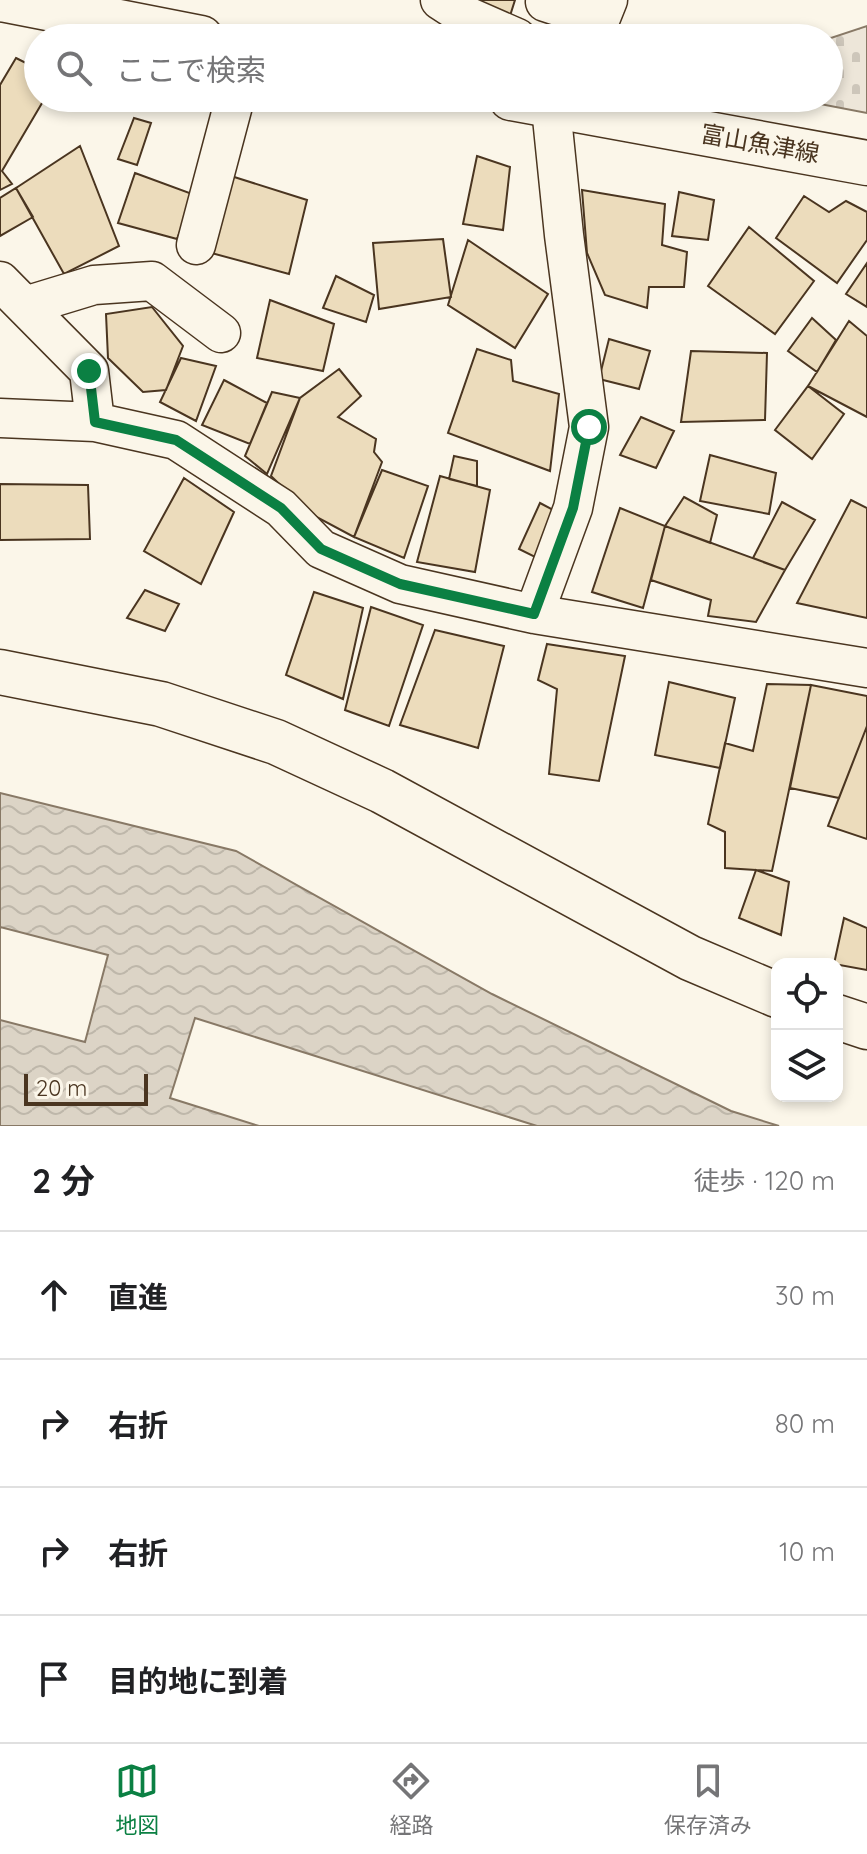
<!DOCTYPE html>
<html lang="ja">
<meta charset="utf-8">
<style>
:root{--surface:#fff;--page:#f6f6f6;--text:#202124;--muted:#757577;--line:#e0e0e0;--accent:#0b8043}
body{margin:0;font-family:Quicksand,"Noto Sans JP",sans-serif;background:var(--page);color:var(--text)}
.controls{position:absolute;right:24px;bottom:24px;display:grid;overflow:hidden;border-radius:16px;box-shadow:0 4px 12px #0003}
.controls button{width:72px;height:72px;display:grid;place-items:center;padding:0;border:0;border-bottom:2px solid var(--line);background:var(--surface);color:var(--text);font:40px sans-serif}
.scale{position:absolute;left:24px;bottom:20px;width:124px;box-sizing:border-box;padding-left:8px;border:4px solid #4a3520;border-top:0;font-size:22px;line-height:28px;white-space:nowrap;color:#4a3520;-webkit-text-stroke:6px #fbf6e9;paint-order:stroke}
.stop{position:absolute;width:24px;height:24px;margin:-18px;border:6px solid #0b8043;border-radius:50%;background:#fff}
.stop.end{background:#0b8043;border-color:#fff;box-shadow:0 2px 8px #0008}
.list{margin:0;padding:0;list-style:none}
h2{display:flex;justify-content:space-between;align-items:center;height:104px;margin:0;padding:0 32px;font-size:34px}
h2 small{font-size:26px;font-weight:400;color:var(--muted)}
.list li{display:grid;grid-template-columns:52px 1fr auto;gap:24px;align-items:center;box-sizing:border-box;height:128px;padding:0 32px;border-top:2px solid var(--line)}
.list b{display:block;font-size:30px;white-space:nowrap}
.list em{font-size:26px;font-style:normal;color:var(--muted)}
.icon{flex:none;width:44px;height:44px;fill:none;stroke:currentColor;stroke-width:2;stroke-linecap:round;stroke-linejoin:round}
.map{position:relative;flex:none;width:867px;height:1126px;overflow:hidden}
.search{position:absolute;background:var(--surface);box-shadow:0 4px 12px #0003;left:24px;right:24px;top:24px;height:88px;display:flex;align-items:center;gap:20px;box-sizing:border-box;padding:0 28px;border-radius:44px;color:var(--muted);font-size:30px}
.sheet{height:616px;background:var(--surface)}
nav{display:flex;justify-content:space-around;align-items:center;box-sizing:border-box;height:112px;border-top:2px solid var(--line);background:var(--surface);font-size:22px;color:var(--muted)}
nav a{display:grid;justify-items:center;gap:4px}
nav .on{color:var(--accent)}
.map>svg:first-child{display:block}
.cemetery{fill:url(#cemetery-stones);stroke:#887966;stroke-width:2}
.water{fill:url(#water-waves);stroke:#887966;stroke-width:2}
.pier{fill:#fbf6e9;stroke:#887966;stroke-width:2}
.building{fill:#ecdcbc;stroke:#4a3520;stroke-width:2}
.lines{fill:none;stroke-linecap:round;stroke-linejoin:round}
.street-casing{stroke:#4a3520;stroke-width:41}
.secondary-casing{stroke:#4a3520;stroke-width:47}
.primary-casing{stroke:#4a3520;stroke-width:47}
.street{stroke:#fbf6e9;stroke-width:38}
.secondary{stroke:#fbf6e9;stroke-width:44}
.primary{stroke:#fbf6e9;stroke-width:44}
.route{stroke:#0b8043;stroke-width:10}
.labels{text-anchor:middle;stroke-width:6;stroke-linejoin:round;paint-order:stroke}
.street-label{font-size:24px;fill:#4a3520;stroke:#fbf6e9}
</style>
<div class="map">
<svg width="867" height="1126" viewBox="0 0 867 1126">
<defs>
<pattern id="cemetery-stones" width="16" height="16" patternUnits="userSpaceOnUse" patternTransform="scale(2)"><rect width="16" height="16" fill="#ede6d9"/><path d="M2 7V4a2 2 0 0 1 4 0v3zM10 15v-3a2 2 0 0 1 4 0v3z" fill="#cdc6ba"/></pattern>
<pattern id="water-waves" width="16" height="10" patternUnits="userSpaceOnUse" patternTransform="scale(2)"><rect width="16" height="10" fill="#dcd4c6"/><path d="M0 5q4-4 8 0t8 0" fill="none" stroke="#beb7aa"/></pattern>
</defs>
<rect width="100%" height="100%" fill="#fbf6e9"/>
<path class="cemetery" d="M 776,26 L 831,38 L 867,26 L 867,113 L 789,98 L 829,98 L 829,38 L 764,38 Z"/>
<path class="water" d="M 0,793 L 236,851 L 492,994 L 731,1111 L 779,1126 L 0,1126 Z"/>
<path class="pier" d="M 0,927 L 108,955 L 85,1042 L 0,1020 Z
M 195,1018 L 537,1126 L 259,1126 L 170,1098 Z"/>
<path class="building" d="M 474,0 L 515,0 L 509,19 Z
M 16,58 L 38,69 L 38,98 L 45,98 L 2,171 L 12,184 L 0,190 L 0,85 Z
M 134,118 L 151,123 L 137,165 L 118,159 Z
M 80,146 L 119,246 L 64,274 L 16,188 Z
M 477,156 L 510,167 L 503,230 L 463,224 Z
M 135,173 L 195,195 L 177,239 L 118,223 Z
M 231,176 L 307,200 L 289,274 L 204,251 Z
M 16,188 L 33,217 L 0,236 L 0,198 Z
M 582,190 L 665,204 L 662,245 L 687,252 L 684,287 L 649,287 L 647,308 L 605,295 L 587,253 Z
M 679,192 L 714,200 L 708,240 L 672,236 Z
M 804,196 L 829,212 L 846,201 L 867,212 L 867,240 L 837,283 L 776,238 Z
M 749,227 L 814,281 L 775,334 L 708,286 Z
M 443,239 L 451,297 L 379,309 L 373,243 Z
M 468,240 L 548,294 L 515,348 L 448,305 Z
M 867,263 L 867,307 L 846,294 Z
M 336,276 L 374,295 L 366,322 L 323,308 Z
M 270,300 L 334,324 L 323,371 L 257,358 Z
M 152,307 L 183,346 L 166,390 L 143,392 L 108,358 L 106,314 Z
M 812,318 L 836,340 L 817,372 L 788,351 Z
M 849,321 L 867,336 L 867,417 L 808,386 Z
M 609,339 L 650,351 L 639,389 L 599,379 Z
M 477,349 L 511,360 L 513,381 L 559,394 L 550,471 L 448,433 Z
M 691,351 L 767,353 L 765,420 L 681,422 Z
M 181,358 L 216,366 L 196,421 L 160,402 Z
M 339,369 L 361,396 L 338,417 L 376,439 L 374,452 L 382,462 L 354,537 L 309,513 L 271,476 L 300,398 Z
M 224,380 L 267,403 L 250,444 L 202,425 Z
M 808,386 L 844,414 L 812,459 L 775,430 Z
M 272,392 L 300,398 L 267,474 L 245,456 Z
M 641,417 L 674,431 L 656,468 L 620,455 Z
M 710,455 L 776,473 L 769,514 L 700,501 Z
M 454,456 L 477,461 L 477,486 L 449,479 Z
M 382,470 L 428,486 L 404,558 L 354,537 Z
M 440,476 L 490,490 L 475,572 L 417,562 Z
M 184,478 L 234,512 L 201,584 L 144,551 Z
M 0,484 L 88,485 L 90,539 L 0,540 Z
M 684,497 L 717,515 L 710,543 L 665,526 Z
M 851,500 L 867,508 L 867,618 L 797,603 Z
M 782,502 L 815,520 L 785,570 L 753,558 Z
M 540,503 L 557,512 L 537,558 L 519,549 Z
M 620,508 L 665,526 L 643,608 L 592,592 Z
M 665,526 L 785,570 L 756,622 L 708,616 L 711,600 L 651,580 Z
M 145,590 L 179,604 L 165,631 L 127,618 Z
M 314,592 L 363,608 L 343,699 L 286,675 Z
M 371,607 L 423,625 L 389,726 L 345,710 Z
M 435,630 L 504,646 L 478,748 L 400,725 Z
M 547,644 L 625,656 L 599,781 L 549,774 L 557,689 L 538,680 Z
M 669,682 L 735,698 L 720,768 L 655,755 Z
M 767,684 L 811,685 L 772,871 L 725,868 L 725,832 L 708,824 L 725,743 L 753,751 Z
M 811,685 L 867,696 L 867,726 L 839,798 L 790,788 Z
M 867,726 L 867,839 L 828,826 Z
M 756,870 L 789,882 L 781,935 L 739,918 Z
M 844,918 L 867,928 L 867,970 L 834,964 Z"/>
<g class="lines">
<g class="street-casing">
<path id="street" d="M 440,0 L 460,13 L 517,38
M 545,2 L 600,20 L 608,0
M 196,245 L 235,98
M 0,281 L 89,371 L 95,422
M 25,306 L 94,285 L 152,281 L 221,333
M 0,418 L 95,422 L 176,440 L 281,508 L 321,549 L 400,584 L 534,614 L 867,668
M 534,614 L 573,508 L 589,427 L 564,235 L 550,98"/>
</g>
<g class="secondary-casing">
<path id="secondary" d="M 0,672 L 161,704 L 276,742 L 382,791 L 690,958 L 777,995
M 837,1017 L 867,1027"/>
</g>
<g class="primary-casing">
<path id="primary" d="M 6,0 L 201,38
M 511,98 L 867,163"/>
</g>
<use href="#street" class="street"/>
<use href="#secondary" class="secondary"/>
<use href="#primary" class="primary"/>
</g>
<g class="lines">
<path class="route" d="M 89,371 L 95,422 L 176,440 L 281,508 L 321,549 L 400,584 L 534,614 L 573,508 L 589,427"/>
</g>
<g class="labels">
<g class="street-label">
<text transform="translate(760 144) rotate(10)" y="8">富山魚津線</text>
</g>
</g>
</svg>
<div class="controls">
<button><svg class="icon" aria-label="locate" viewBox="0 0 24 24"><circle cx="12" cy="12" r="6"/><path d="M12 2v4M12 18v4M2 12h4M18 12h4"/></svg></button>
<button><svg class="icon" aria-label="layers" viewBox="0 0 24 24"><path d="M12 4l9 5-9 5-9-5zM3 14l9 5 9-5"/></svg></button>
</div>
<div class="scale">20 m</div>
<div class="stop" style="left:589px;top:427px"></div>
<div class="stop end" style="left:89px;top:371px"></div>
<div class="search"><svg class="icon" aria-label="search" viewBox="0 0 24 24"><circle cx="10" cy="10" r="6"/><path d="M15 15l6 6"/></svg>ここで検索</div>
</div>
<section class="sheet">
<h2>2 分<small>徒歩 · 120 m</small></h2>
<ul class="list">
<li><svg class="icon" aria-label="ahead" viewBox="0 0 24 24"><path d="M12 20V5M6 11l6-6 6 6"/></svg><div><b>直進</b></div><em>30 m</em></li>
<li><svg class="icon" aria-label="right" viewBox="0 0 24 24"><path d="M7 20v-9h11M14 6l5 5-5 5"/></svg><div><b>右折</b></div><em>80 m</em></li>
<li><svg class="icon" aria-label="right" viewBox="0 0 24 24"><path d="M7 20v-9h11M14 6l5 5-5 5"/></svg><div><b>右折</b></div><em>10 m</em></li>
<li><svg class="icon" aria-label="arrive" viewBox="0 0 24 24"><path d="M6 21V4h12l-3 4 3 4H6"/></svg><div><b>目的地に到着</b></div></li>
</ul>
</section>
<nav>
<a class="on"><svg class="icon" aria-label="map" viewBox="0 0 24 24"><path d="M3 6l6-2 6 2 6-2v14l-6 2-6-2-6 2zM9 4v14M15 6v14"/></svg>地図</a>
<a><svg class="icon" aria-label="directions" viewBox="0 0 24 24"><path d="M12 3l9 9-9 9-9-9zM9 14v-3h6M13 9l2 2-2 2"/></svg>経路</a>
<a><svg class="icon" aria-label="saved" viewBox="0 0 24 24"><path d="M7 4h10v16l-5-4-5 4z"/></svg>保存済み</a>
</nav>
